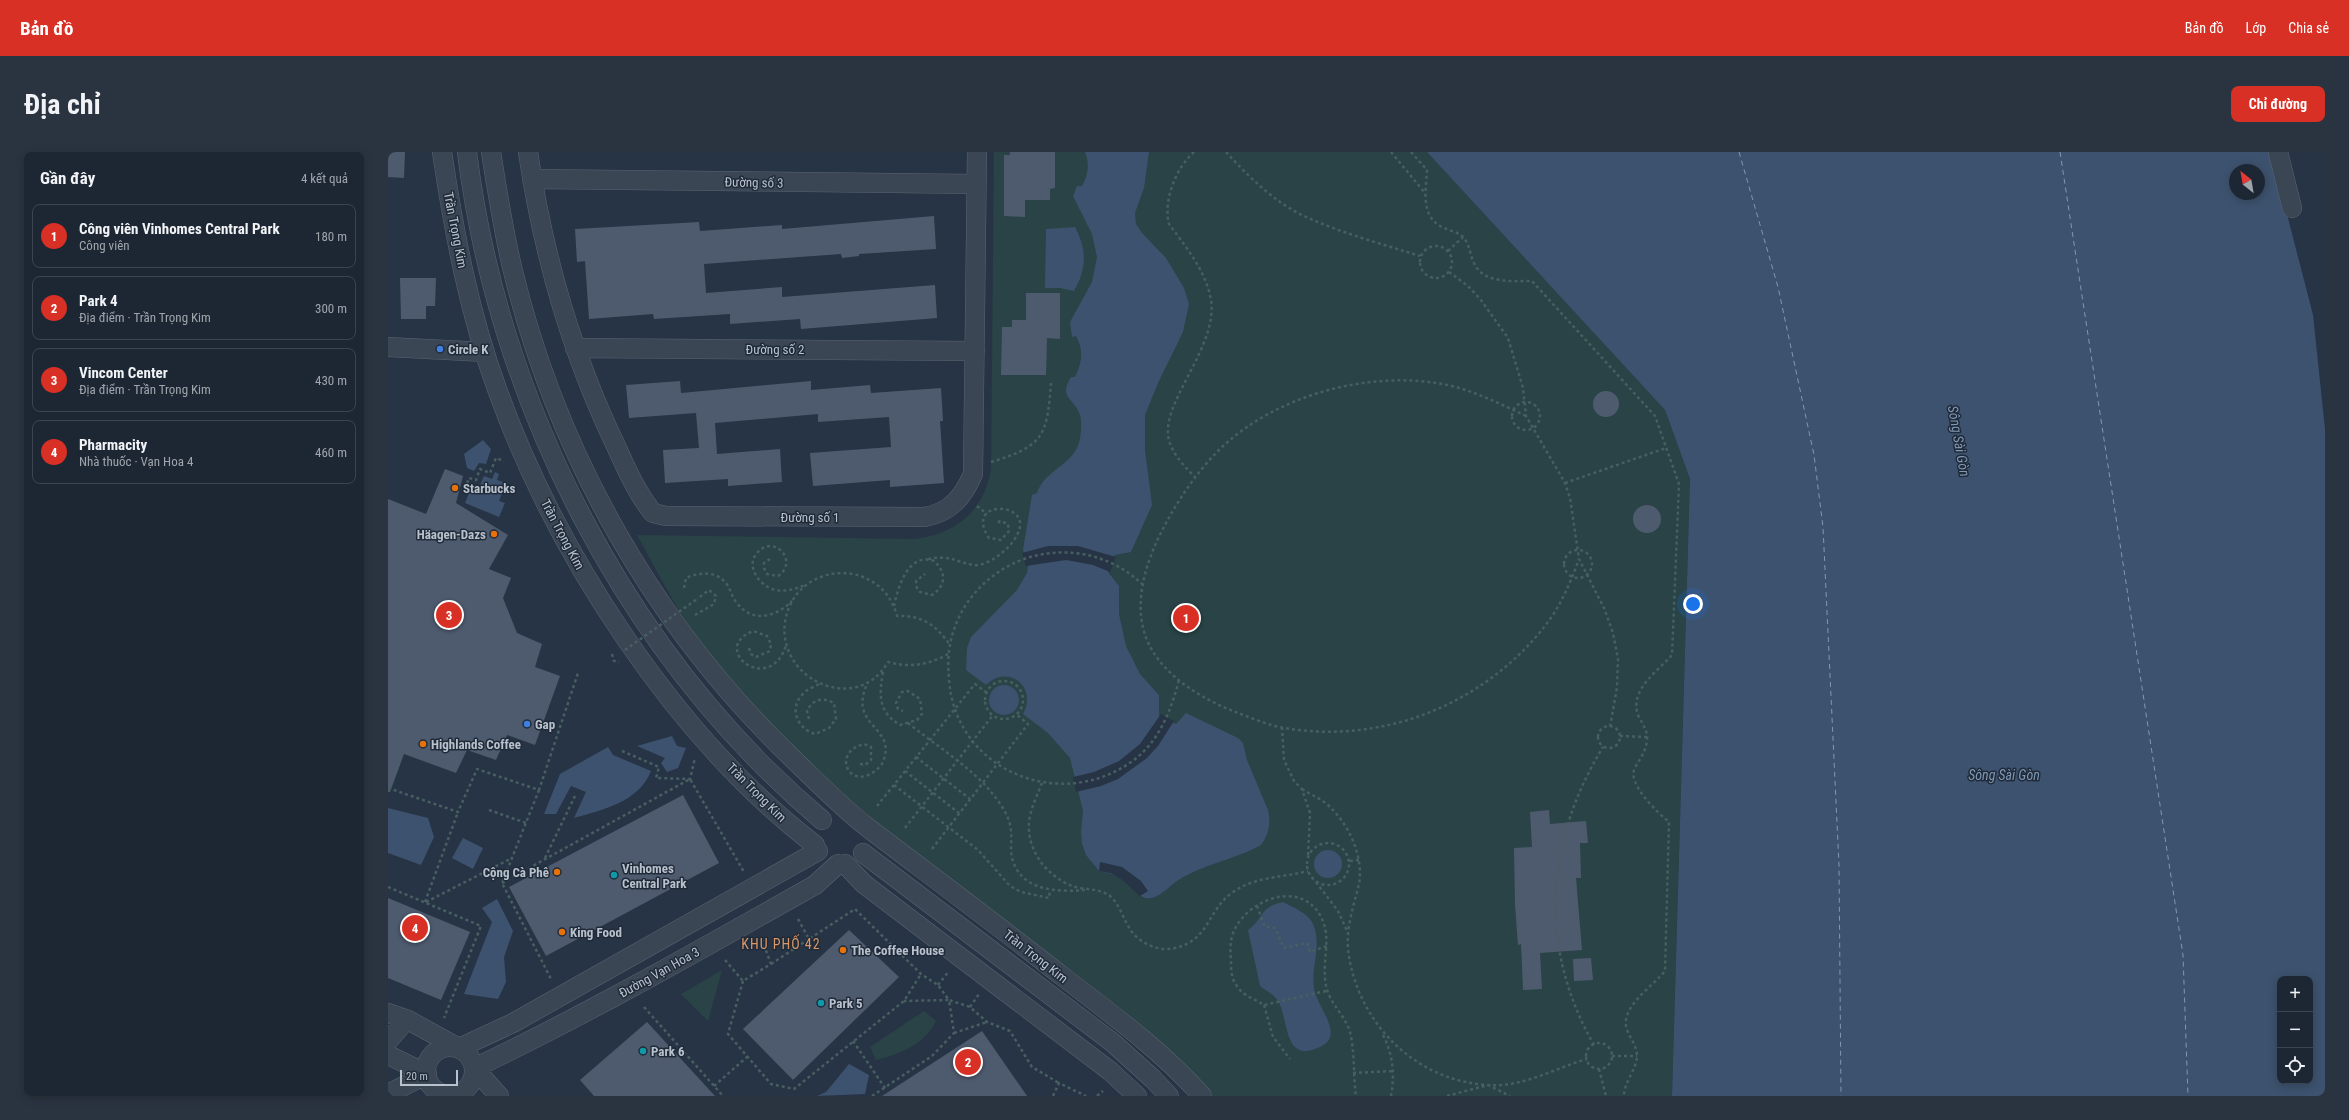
<!DOCTYPE html>
<html lang="vi">
<meta charset="utf-8">
<style>
:root{--surface:#1d2734;--page:#2a3340;--text:#f1f3f6;--muted:#a0a5ac;--line:#3b444f;--accent:#d93025}
body{margin:0;font-family:"Roboto Condensed",sans-serif;background:var(--page);color:var(--text)}
.controls{position:absolute;right:12px;bottom:12px;display:grid;overflow:hidden;border-radius:8px;box-shadow:0 2px 10px #0003}
.controls button{width:36px;height:36px;display:grid;place-items:center;padding:0;border:0;border-bottom:1px solid var(--line);background:var(--surface);color:var(--text);font:20px sans-serif}
.compass{position:absolute;left:1841px;top:12px;width:36px;height:36px;border-radius:50%;background:var(--surface);box-shadow:0 2px 10px #0003;rotate:329deg}
.scale{position:absolute;left:12px;bottom:10px;width:58px;box-sizing:border-box;padding-left:4px;border:2px solid #b9c1cd;border-top:0;font-size:11px;line-height:14px;white-space:nowrap;color:#b9c1cd;-webkit-text-stroke:3px #202b3a;paint-order:stroke}
.you{position:absolute;left:1305px;top:452px;width:14px;height:14px;margin:-10px;border:3px solid #fff;border-radius:50%;background:#1a73e8;box-shadow:0 0 0 6px #1a73e833}
.badge{display:grid;place-items:center;width:26px;height:26px;border-radius:50%;background:var(--accent);color:#fff;font-size:13px;font-weight:700}
.pin{position:absolute;translate:-50% -50%;border:2px solid #fff;box-shadow:0 1px 4px #0006}
.list{margin:0;padding:0;list-style:none}
h2{display:flex;justify-content:space-between;align-items:center;height:52px;margin:0;padding:0 16px;font-size:17px}
h2 small{font-size:13px;font-weight:400;color:var(--muted)}
.list li{display:grid;grid-template-columns:26px 1fr auto;gap:12px;align-items:center;box-sizing:border-box;height:64px;margin:0 8px 8px;padding:0 8px;border:1px solid var(--line);border-radius:8px}
.list b{display:block;font-size:15px;white-space:nowrap}
.list p{margin:0;font-size:13px;white-space:nowrap;color:var(--muted)}
.list em{font-size:13px;font-style:normal;color:var(--muted)}
.icon{flex:none;width:22px;height:22px;fill:none;stroke:currentColor;stroke-width:2;stroke-linecap:round;stroke-linejoin:round}
.map{position:relative;flex:none;width:1937px;height:944px;overflow:hidden;border-radius:8px}
header{display:flex;align-items:center;gap:24px;box-sizing:border-box;height:56px;padding:0 20px;background:var(--accent);color:#fff}
header strong{font-size:19px}
nav{display:flex;gap:22px;margin-inline-start:auto;font-size:14px}
.intro{display:flex;align-items:center;justify-content:space-between;box-sizing:border-box;height:96px;padding:0 24px}
h1{margin:0;font-size:28px}
.button{padding:10px 18px;border-radius:8px;background:var(--accent);color:#fff;font-size:14px;font-weight:700}
main{display:flex;gap:24px;padding:0 24px}
aside{flex:1;background:var(--surface);border-radius:8px;box-shadow:0 2px 10px #0003}
.map>svg:first-child{display:block}
.green{fill:#294346}
.water{fill:#3d526e;fill-rule:evenodd}
.pier{fill:#273445}
.lines{fill:none;stroke-linecap:round;stroke-linejoin:round}
.ferry{stroke:#8098b5;stroke-width:1;stroke-dasharray:5 4;stroke-linecap:butt}
.building{fill:#4e5b6e}
.minor-casing{stroke:#5a6471;stroke-width:20}
.path{stroke:#475f61;stroke-width:2.5;stroke-dasharray:3 3;stroke-linecap:butt}
.minor{stroke:#3b4654;stroke-width:19}
.path-bridge{stroke:#475f61;stroke-width:2.5;stroke-dasharray:3 3;stroke-linecap:butt}
.shop-dot{fill:#3f7fe0;stroke:#202b3a;stroke-width:1.5}
.food-dot{fill:#e8710a;stroke:#202b3a;stroke-width:1.5}
.culture-dot{fill:#0f9aa8;stroke:#202b3a;stroke-width:1.5}
.labels{text-anchor:middle;stroke-width:3;stroke-linejoin:round;paint-order:stroke}
.street-label{font-size:13px;fill:#b9c1cd;stroke:#202b3a}
.poi-label{font-size:13px;font-weight:bold;fill:#b9c1cd;stroke:#202b3a;text-anchor:start}
.water-label{font-size:14px;font-style:italic;fill:#8098b5;stroke:#202b3a}
.neighbourhood-label{font-size:14px;letter-spacing:1px;fill:#da9768;stroke:#202b3a}
</style>
<header>
<strong>Bản đồ</strong>
<nav><a>Bản đồ</a><a>Lớp</a><a>Chia sẻ</a></nav>
</header>
<div class="intro"><h1>Địa chỉ</h1><a class="button">Chỉ đường</a></div>
<main>
<aside>
<h2>Gần đây<small>4 kết quả</small></h2>
<ul class="list">
<li><span class="badge">1</span><div><b>Công viên Vinhomes Central Park</b><p>Công viên</p></div><em>180 m</em></li>
<li><span class="badge">2</span><div><b>Park 4</b><p>Địa điểm · Trần Trọng Kim</p></div><em>300 m</em></li>
<li><span class="badge">3</span><div><b>Vincom Center</b><p>Địa điểm · Trần Trọng Kim</p></div><em>430 m</em></li>
<li><span class="badge">4</span><div><b>Pharmacity</b><p>Nhà thuốc · Vạn Hoa 4</p></div><em>460 m</em></li>
</ul>
</aside>
<div class="map">
<svg width="1937" height="944" viewBox="0 0 1937 944">
<rect width="100%" height="100%" fill="#273445"/>
<path class="green" d="M 606,0 L 1039,0 L 1277,258 L 1302,327 L 1284,944 L 824,944 L 512,688 C 437,632 367,567 312,490 C 288,457 269,419 249,383 L 528,387 C 569,381 596,359 603,317 Z
M 334,818 L 320,869 L 293,842 Z
M 536,859 L 548,869 C 536,893 512,902 488,908 L 482,895 Z"/>
<path class="water" d="M 697,0 L 761,0 L 756,36 L 747,61 L 748,72 L 754,81 L 778,106 L 796,136 L 801,152 L 795,180 L 770,231 L 757,263 L 757,298 L 764,353 L 743,400 L 727,403 L 720,420 L 731,434 L 731,462 L 738,494 L 752,522 L 771,543 L 771,564 L 788,572 L 798,561 L 850,586 L 855,591 L 859,608 L 880,658 C 883,671 881,682 873,693 C 846,708 815,712 789,729 C 780,735 769,749 757,746 C 751,744 748,738 744,734 C 734,726 723,721 711,719 L 698,703 L 694,692 L 693,680 L 695,659 L 682,606 L 660,581 L 635,562 C 650,535 620,511 598,533 L 578,518 L 579,496 L 583,485 L 629,438 L 639,421 L 640,414 L 635,398 L 644,343 L 649,341 C 657,317 687,313 692,287 C 693,279 694,270 692,263 C 686,245 670,247 683,225 L 687,225 C 694,211 696,198 688,184 L 684,185 L 682,170 L 704,130 L 709,105 L 704,82 L 685,44 L 689,34 L 694,34 C 700,23 702,12 697,0 Z
M 1039,0 L 1883,0 L 1925,163 L 1937,277 L 1937,944 L 1284,944 L 1302,327 L 1277,258 ZM 1847,18 L 1871,18 L 1871,42 L 1847,42 ZM 1892,827 L 1922,827 L 1922,929 L 1892,929 Z
M 687,75 C 699,97 699,117 686,139 L 672,136 L 657,136 L 658,77 Z
M 95,288 L 103,297 L 98,312 L 91,311 L 86,319 L 79,316 L 76,302 Z
M 107,320 L 111,322 L 109,328 L 118,331 L 111,349 L 117,351 L 111,365 L 77,351 L 83,336 L 90,338 L 96,324 L 104,327 Z
M601 548a15 15 0 1 1 30 0a15 15 0 1 1-30 0Z
M 284,584 L 289,594 L 298,596 L 290,616 L 279,620 L 273,611 L 277,606 L 249,594 Z
M 220,595 L 225,603 L 263,619 C 251,650 214,658 186,666 L 198,640 L 183,634 L 168,662 L 156,662 L 172,622 Z
M 0,656 L 40,666 L 46,685 L 33,713 L 0,701 Z
M 75,686 L 95,696 L 85,717 L 64,706 Z
M926 712a14 14 0 1 1 28 0a14 14 0 1 1-28 0Z
M 109,747 L 125,779 L 116,805 L 118,830 L 110,847 L 76,842 L 104,770 L 94,756 Z
M 895,750 C 906,756 921,761 926,774 C 934,798 921,819 927,840 C 931,857 957,884 932,895 C 895,913 901,867 890,849 C 886,842 878,839 872,834 L 860,778 C 876,767 871,755 895,750 Z
M 461,912 L 481,923 L 477,942 L 429,944 L 438,940 Z"/>
<path class="pier" d="M 660,394 L 690,394 L 728,405 L 722,420 L 705,413 L 678,408 L 638,414 L 634,401 Z
M 773,562 L 786,569 L 770,594 L 759,606 L 730,627 L 713,634 L 688,640 L 685,625 L 706,620 L 731,609 L 752,592 Z
M 712,710 L 734,715 L 753,729 L 760,739 L 752,744 L 733,727 L 722,721 L 711,719 Z"/>
<g class="lines">
<path class="ferry" d="M 1351,0 L 1390,135 L 1426,303 L 1435,375 L 1451,713 L 1453,944
M 1672,0 L 1795,803 L 1800,944"/>
</g>
<path class="building" d="M 0,0 L 17,0 L 16,26 L 0,25 Z
M 622,0 L 667,0 L 667,36 L 662,37 L 662,48 L 637,48 L 637,65 L 616,64 L 616,3 L 622,3 Z
M 546,64 L 548,97 L 471,102 L 471,104 L 454,106 L 453,102 L 316,112 L 318,141 L 394,135 L 394,145 L 547,133 L 549,166 L 413,177 L 412,167 L 342,172 L 342,162 L 266,167 L 265,162 L 201,167 L 197,109 L 189,110 L 187,77 L 311,70 L 312,79 L 394,73 L 394,77 Z
M 12,126 L 48,126 L 47,154 L 38,154 L 38,167 L 13,167 Z
M 638,141 L 672,141 L 672,187 L 659,186 L 658,223 L 613,223 L 614,175 L 624,175 L 624,168 L 638,168 Z
M 292,229 L 293,241 L 423,229 L 423,238 L 482,233 L 483,241 L 553,236 L 555,269 L 552,269 L 556,331 L 502,335 L 502,328 L 425,334 L 422,301 L 503,295 L 501,265 L 430,270 L 430,262 L 327,271 L 329,302 L 392,297 L 394,330 L 340,334 L 340,327 L 277,331 L 275,298 L 311,296 L 308,261 L 241,266 L 238,233 Z
M1205 252a13 13 0 1 1 26 0a13 13 0 1 1-26 0Z
M 57,317 L 75,324 L 68,351 L 120,383 L 101,417 L 123,426 L 115,446 L 129,481 L 154,492 L 147,515 L 172,524 L 147,593 L 119,583 L 108,608 L 79,598 L 68,621 L 16,602 L 2,640 L 0,640 L 0,347 L 38,362 Z
M1245 367a14 14 0 1 1 28 0a14 14 0 1 1-28 0Z
M 295,643 L 331,711 L 158,804 L 121,735 Z
M 1161,658 L 1162,672 L 1198,669 L 1200,691 L 1192,691 L 1193,726 L 1188,726 L 1194,798 L 1152,801 L 1154,837 L 1135,838 L 1133,792 L 1130,793 L 1127,753 L 1126,696 L 1144,695 L 1142,660 Z
M 0,746 L 82,780 L 53,848 L 0,826 Z
M 461,778 L 511,825 L 405,928 L 355,877 Z
M 1203,806 L 1205,828 L 1186,829 L 1185,807 Z
M 259,870 L 327,944 L 206,944 L 192,928 Z
M 594,879 L 639,944 L 494,944 Z"/>
<g class="lines">
<g class="minor-casing">
<path id="minor" d="M 54,0 C 66,80 81,161 109,237 C 168,402 287,585 427,693
M 79,0 C 110,252 239,503 434,668
M 103,0 C 109,38 115,77 124,115 C 168,300 265,472 402,604 C 427,628 452,654 479,675 C 546,726 613,776 679,828 C 726,864 774,899 814,944
M 140,0 C 155,101 183,200 227,292 C 238,316 248,340 265,361 L 278,364 L 536,365 C 562,361 575,345 585,322 L 589,0
M 1890,0 L 1904,56
M 144,27 L 588,32
M 0,195 L 97,200
M 187,196 L 587,199
M 475,701 L 724,890 L 765,927 L 781,944
M 457,712 L 476,732 L 722,919 L 749,944
M 0,861 L 20,868 L 71,896 L 125,871 L 430,699
M 0,889 L 18,868
M38 919a24 24 0 1 1 48 0a24 24 0 1 1-48 0Z
M 0,903 L 39,922
M 0,942 L 39,922
M 111,944 L 86,916 C 202,861 315,796 427,733 L 450,712"/>
</g>
<path class="path" d="M 806,0 C 788,16 775,48 781,72 C 798,95 818,119 823,148 C 830,196 771,252 781,288 C 785,303 797,315 807,325
M 838,0 C 860,24 886,50 916,64 C 953,81 994,92 1032,104
M 1003,0 L 1037,41
M 1023,0 L 1039,18 C 1038,38 1032,64 1054,75 C 1061,79 1071,80 1076,86 C 1082,94 1082,103 1086,111 C 1095,132 1125,129 1144,129 L 1267,264 L 1291,332 L 1284,503 C 1270,519 1241,538 1250,563 C 1254,572 1260,578 1259,588 C 1258,600 1252,606 1247,616 C 1238,631 1270,661 1281,670 L 1277,819 C 1265,834 1235,853 1238,874 C 1240,884 1248,891 1249,903 C 1249,918 1236,929 1236,944
M1032 110a16 16 0 1 1 32 0a16 16 0 1 1-32 0Z
M 1060,99 L 1075,85
M 1061,120 L 1080,134 L 1093,148 L 1120,186 L 1135,236 L 1138,264 L 1177,331 L 1182,346 L 1191,407 L 1216,456 L 1225,481 L 1230,507 L 1229,535 L 1222,575
M1124 264a14 14 0 1 1 28 0a14 14 0 1 1-28 0Z
M 1138,264 C 1115,253 1092,242 1068,235 C 990,215 888,241 830,299 C 810,319 793,344 779,369 C 760,404 743,449 759,488 C 773,522 812,546 845,559 C 861,565 879,573 896,576 C 997,593 1099,551 1160,470 C 1174,451 1183,429 1191,407
M 603,310 C 656,294 659,284 663,231
M 1177,331 L 1278,296
M 77,337 L 81,326 L 88,328 L 92,317 L 102,321 L 108,306 L 116,309
M 589,354 L 599,362
M1176 412a14 14 0 1 1 28 0a14 14 0 1 1-28 0Z
M 382,407 L 376,411 L 376,416 L 379,422 L 390,424 C 412,409 385,381 369,401 C 357,415 372,434 387,438 C 398,440 407,437 417,433
M 540,407 C 563,403 565,409 585,413 C 600,415 623,396 629,383 C 648,349 574,346 601,386 L 613,388 L 621,379 L 620,372 L 612,369 L 609,372
M 755,433 C 724,403 681,393 639,406 C 608,416 580,441 568,472 C 561,489 559,508 561,527 C 567,619 673,662 746,608 C 772,588 783,558 791,528
M 296,436 L 298,426 C 312,420 330,418 340,434 C 343,439 344,445 348,450 C 364,472 388,465 404,449
M 506,454 C 510,435 520,400 546,409 C 558,420 559,433 544,443 L 532,440 L 529,436 L 528,429 L 537,422
M 307,463 L 326,452 L 328,444 L 321,438 L 309,447
M 361,496 L 363,502 L 368,505 L 382,499 L 383,492 L 379,484 L 365,479 C 320,497 382,545 398,493
M 224,502 L 226,509 L 231,510
M 560,502 C 541,513 521,516 500,510 C 469,564 389,528 397,470 C 406,409 493,403 509,464 C 534,463 548,473 562,493
M 495,520 C 491,543 490,560 512,573 L 529,568 L 534,562 L 532,547 L 520,539 L 514,540 L 508,551 L 510,557 L 515,559
M597 548a19 19 0 1 1 38 0a19 19 0 1 1-38 0Z
M 421,567 L 419,559 C 425,547 434,545 446,551 L 448,567 L 441,576 L 427,582 C 410,577 400,557 415,542 C 419,537 426,535 431,532
M 520,571 C 546,592 584,616 604,641 C 613,652 622,665 623,679 C 624,688 622,697 624,706 C 633,740 670,740 698,738
M1210 585a11 11 0 1 1 22 0a11 11 0 1 1-22 0Z
M 894,575 L 896,608 L 906,629 L 914,637 L 922,661 L 920,705
M 1232,584 L 1259,585
M 234,599 L 271,615 L 268,626 L 302,627 L 307,606
M 528,605 L 582,647
M 472,612 L 477,613 L 483,608 L 483,595 L 476,592 C 443,600 461,639 487,619 C 491,616 495,612 496,607 C 507,574 460,574 479,532
M 517,619 L 571,661
M 654,631 C 649,644 642,657 641,671 C 639,699 659,724 684,734 C 696,738 711,736 722,744 C 733,754 735,768 744,780 C 753,792 772,800 787,796 C 822,788 819,758 845,740 C 868,724 894,726 920,719
M 506,633 L 590,698 L 622,734 L 633,740 L 661,746 L 662,738
M 0,636 L 70,660 L 89,617 L 151,638 L 190,521
M 914,637 C 923,643 934,647 942,655 C 961,673 976,705 971,732 C 966,753 958,775 960,797 C 968,869 1026,929 1100,933 C 1134,936 1167,916 1199,907
M 151,638 L 114,731 L 164,829
M 489,654 L 587,532 L 598,540
M 101,658 L 138,671
M 517,676 L 605,563
M919 712a21 21 0 1 1 42 0a21 21 0 1 1-42 0Z
M 544,697 L 640,572 L 628,562
M 157,706 L 187,644
M 962,709 L 971,708
M 928,730 L 950,759 L 960,781
M 114,731 L 302,627 L 356,720
M 0,735 L 93,774 L 56,866
M 37,750 L 70,660
M 38,750 L 124,706
M 869,754 L 877,775 L 887,776 L 896,796 L 919,791 L 922,800 L 939,794
M 410,767 L 421,787 L 467,757 L 533,822 L 550,833 L 561,848 L 582,855 L 599,870 L 622,879 L 644,915 L 671,931
M 337,808 L 355,829 L 383,812 L 374,788
M 383,812 L 421,787
M 355,829 L 340,882 L 383,932 L 406,937 L 516,849 L 533,822
M 550,833 L 561,819
M 938,839 L 876,853 C 867,847 855,844 849,834 C 843,827 843,817 843,808 C 842,799 842,790 845,781 C 858,748 911,727 932,763 C 944,784 935,804 937,826 C 938,850 956,860 962,880 C 967,900 965,924 968,944
M 876,853 L 885,885 L 902,907
M 256,855 L 335,944
M 582,855 L 591,842
M 566,881 L 599,870
M 995,883 C 1005,903 1007,922 1003,944
M 465,889 L 497,936
M1198 904a13 13 0 1 1 26 0a13 13 0 1 1-26 0Z
M 1206,893 C 1150,795 1157,690 1215,595
M 1224,904 L 1249,904
M 1211,917 L 1218,944
M 965,921 L 1005,919
M 326,934 L 359,905
M 484,944 L 544,904 L 566,881 L 561,848 L 516,849
M 665,944 L 671,931 L 698,944
M 709,944 L 715,939
M 1059,944 L 1100,933 L 1122,944"/>
<use href="#minor" class="minor"/>
<path class="path-bridge" d="M 237,498 L 309,447"/>
</g>
<g class="shop-dot">
<circle cx="52" cy="197" r="4"/>
<circle cx="139" cy="572" r="4"/>
</g>
<g class="food-dot">
<circle cx="67" cy="336" r="4"/>
<circle cx="106" cy="382" r="4"/>
<circle cx="35" cy="592" r="4"/>
<circle cx="169" cy="720" r="4"/>
<circle cx="174" cy="780" r="4"/>
<circle cx="455" cy="798" r="4"/>
</g>
<g class="culture-dot">
<circle cx="226" cy="723" r="4"/>
<circle cx="433" cy="851" r="4"/>
<circle cx="255" cy="899" r="4"/>
</g>
<g class="labels">
<g class="street-label">
<text transform="translate(366 30) rotate(1)" y="5">Đường số 3</text>
<text transform="translate(68 78) rotate(79)" y="5">Trần Trọng Kim</text>
<text x="387" y="202">Đường số 2</text>
<text x="422" y="370">Đường số 1</text>
<text transform="translate(175 382) rotate(62)" y="5">Trần Trọng Kim</text>
<text transform="translate(369 640) rotate(45)" y="5">Trần Trọng Kim</text>
<text transform="translate(648 804) rotate(38)" y="5">Trần Trọng Kim</text>
<text transform="translate(271 820) rotate(-29)" y="5">Đường Vạn Hoa 3</text>
</g>
<g class="poi-label">
<text x="60" y="202">Circle K</text>
<text x="75" y="341">Starbucks</text>
<text x="98" y="387" text-anchor="end">Häagen-Dazs</text>
<text x="147" y="577">Gap</text>
<text x="43" y="597">Highlands Coffee</text>
<text x="234" y="721">Vinhomes<tspan x="234" dy="15">Central Park</tspan></text>
<text x="161" y="725" text-anchor="end">Cộng Cà Phê</text>
<text x="182" y="785">King Food</text>
<text x="463" y="803">The Coffee House</text>
<text x="441" y="856">Park 5</text>
<text x="263" y="904">Park 6</text>
</g>
<g class="water-label">
<text transform="translate(1571 289) rotate(80)" y="5">Sông Sài Gòn</text>
<text x="1616" y="628">Sông Sài Gòn</text>
</g>
<g class="neighbourhood-label">
<text x="393" y="797">KHU PHỐ 42</text>
</g>
</g>
</svg>
<div class="controls">
<button>+</button>
<button>−</button>
<button><svg class="icon" aria-label="locate" viewBox="0 0 24 24"><circle cx="12" cy="12" r="6"/><path d="M12 2v4M12 18v4M2 12h4M18 12h4"/></svg></button>
</div>
<svg class="compass" viewBox="-18 -18 36 36"><path d="M0-13l5 13h-10z" fill="#e53935"/><path d="M0 13l5-13h-10z" fill="#a0a5ac"/></svg>
<div class="scale">20 m</div>
<div class="you"></div>
<div class="pin badge" style="left:798px;top:466px">1</div>
<div class="pin badge" style="left:580px;top:910px">2</div>
<div class="pin badge" style="left:61px;top:463px">3</div>
<div class="pin badge" style="left:27px;top:776px">4</div>
</div>
</main>
